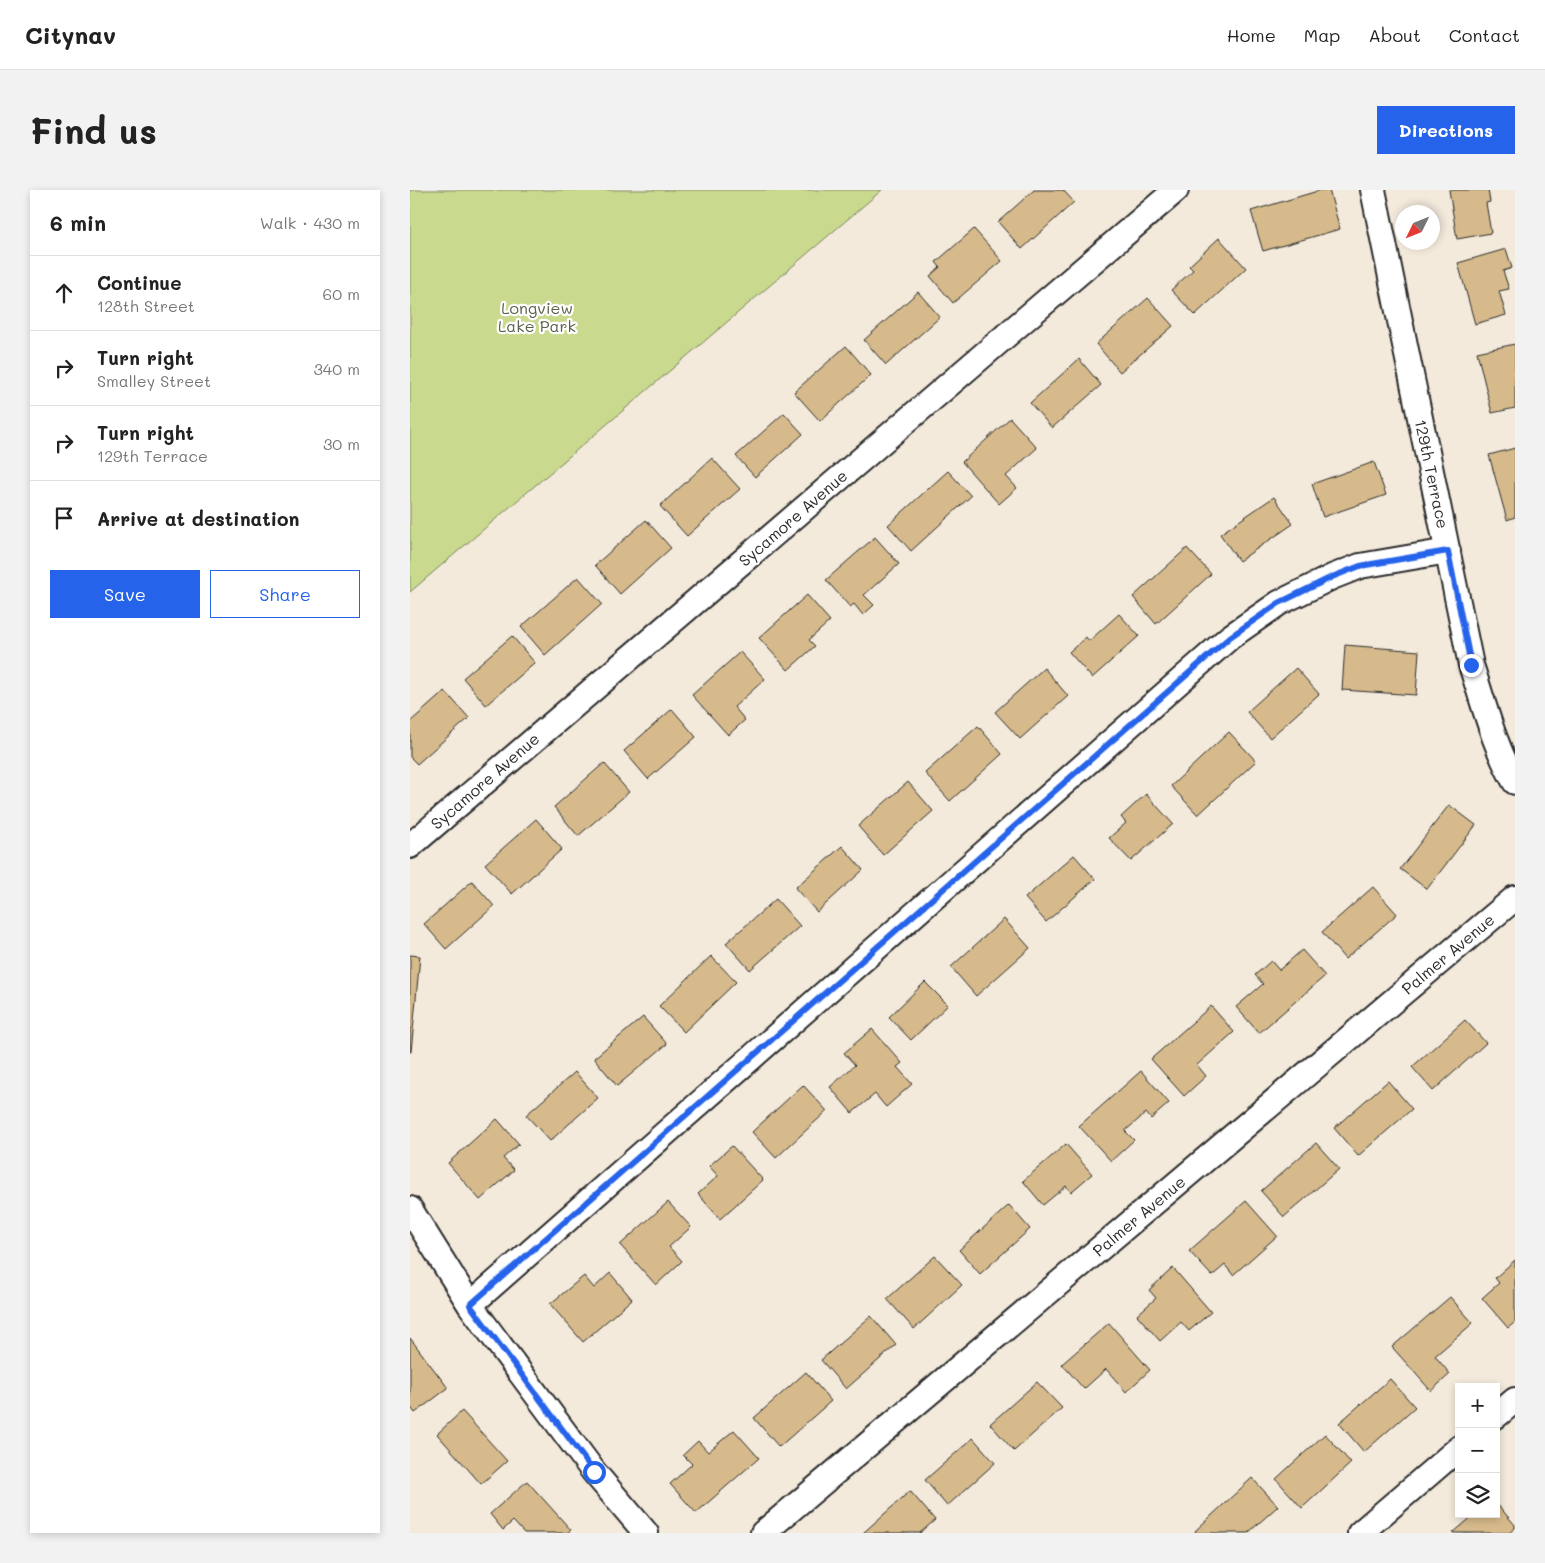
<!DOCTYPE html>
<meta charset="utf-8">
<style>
:root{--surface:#fff;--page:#f2f2f2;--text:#222;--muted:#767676;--line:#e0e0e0;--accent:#2563eb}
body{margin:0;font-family:Mali,sans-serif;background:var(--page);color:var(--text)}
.controls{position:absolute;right:15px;bottom:15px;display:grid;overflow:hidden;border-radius:0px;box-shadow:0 2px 8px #0003}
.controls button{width:45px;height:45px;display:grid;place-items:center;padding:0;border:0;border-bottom:1px solid var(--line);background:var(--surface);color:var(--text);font:25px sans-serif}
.compass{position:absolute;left:985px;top:15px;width:45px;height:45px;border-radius:50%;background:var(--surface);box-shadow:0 2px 8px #0003;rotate:227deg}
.stop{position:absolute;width:15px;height:15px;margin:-11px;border:4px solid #2563eb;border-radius:50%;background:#fff}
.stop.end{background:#2563eb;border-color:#fff;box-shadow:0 1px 5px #0008}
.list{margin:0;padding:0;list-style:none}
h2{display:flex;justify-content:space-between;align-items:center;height:65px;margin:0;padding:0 20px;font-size:21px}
h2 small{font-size:16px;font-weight:400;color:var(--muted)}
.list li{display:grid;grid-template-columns:32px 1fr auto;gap:15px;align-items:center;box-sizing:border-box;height:75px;padding:0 20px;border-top:1px solid var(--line)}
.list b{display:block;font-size:19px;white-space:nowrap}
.list p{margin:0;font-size:16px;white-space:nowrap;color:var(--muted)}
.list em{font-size:16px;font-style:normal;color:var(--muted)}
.actions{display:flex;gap:10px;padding:15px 20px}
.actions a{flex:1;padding:11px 0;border:1px solid var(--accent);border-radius:0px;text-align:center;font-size:18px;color:var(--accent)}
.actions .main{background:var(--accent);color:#fff}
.icon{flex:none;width:28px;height:28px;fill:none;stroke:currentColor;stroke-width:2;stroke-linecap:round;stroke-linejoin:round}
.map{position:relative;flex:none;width:1105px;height:1343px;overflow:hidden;border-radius:0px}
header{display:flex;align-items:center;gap:30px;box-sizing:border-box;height:70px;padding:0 25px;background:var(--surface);border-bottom:1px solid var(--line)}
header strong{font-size:24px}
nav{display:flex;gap:28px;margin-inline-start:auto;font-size:18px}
.intro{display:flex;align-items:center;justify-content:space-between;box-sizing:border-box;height:120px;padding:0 30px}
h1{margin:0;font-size:35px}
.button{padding:12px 22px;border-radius:0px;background:var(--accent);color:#fff;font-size:18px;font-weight:700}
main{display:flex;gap:30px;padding:0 30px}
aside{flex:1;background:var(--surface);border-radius:0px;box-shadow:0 2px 8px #0003}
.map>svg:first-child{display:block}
.green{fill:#c9da8e;stroke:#7a825c}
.building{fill:#d6ba8b;stroke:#2b2b2b}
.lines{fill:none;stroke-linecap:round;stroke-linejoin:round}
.street-casing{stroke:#2b2b2b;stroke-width:28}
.street{stroke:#fff;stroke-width:24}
.route{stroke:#2563eb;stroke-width:6}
.labels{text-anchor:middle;stroke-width:4.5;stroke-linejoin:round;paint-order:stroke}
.park-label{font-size:16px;fill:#5a6049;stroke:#fff}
.street-label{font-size:16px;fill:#2b2b2b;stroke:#fff}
</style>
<header>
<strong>Citynav</strong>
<nav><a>Home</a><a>Map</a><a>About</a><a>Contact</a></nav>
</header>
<div class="intro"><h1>Find us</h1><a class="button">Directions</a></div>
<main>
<aside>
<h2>6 min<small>Walk · 430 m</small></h2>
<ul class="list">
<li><svg class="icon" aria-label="ahead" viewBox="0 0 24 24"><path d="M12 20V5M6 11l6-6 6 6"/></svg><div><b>Continue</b><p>128th Street</p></div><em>60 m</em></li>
<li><svg class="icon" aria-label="right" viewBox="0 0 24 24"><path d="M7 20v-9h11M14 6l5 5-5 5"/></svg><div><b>Turn right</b><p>Smalley Street</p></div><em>340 m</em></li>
<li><svg class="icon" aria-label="right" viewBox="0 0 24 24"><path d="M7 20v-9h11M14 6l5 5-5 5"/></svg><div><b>Turn right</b><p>129th Terrace</p></div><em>30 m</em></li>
<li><svg class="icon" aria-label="arrive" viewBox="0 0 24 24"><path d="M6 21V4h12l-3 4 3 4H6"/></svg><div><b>Arrive at destination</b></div></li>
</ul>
<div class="actions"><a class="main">Save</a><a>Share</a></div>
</aside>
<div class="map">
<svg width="1105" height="1343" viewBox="0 0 1105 1343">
<rect width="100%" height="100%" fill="#f3eadc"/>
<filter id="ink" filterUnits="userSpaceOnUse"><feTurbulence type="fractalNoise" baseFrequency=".02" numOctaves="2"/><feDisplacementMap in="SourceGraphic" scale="10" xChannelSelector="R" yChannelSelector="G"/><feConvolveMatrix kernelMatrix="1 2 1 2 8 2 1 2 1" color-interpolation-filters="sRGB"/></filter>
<g filter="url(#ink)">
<path class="green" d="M 0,0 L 472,0 L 0,402 Z"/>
<path class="building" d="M 624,0 L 653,0 L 664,12 L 612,59 L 588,32 Z
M 911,0 L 919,0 L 930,39 L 853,61 L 841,21 Z
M 1039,0 L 1078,0 L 1080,12 L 1076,13 L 1081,43 L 1047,49 Z
M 564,39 L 592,71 L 543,113 L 520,86 L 530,77 L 526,72 Z
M 809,48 L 836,78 L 785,125 L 761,100 L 783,80 L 779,76 Z
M 1096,59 L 1102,78 L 1093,81 L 1099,99 L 1089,101 L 1096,125 L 1065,134 L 1048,73 Z
M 508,102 L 530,127 L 476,175 L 454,150 Z
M 738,108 L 763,136 L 710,182 L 686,154 Z
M 1105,154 L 1105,218 L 1082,223 L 1067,162 Z
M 436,156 L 461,185 L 410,231 L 384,202 Z
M 669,169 L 691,195 L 642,238 L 620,213 Z
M 374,223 L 393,244 L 345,287 L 326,266 Z
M 600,228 L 627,258 L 596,286 L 607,298 L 589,314 L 552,272 Z
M 1105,258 L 1105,327 L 1097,330 L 1079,265 Z
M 302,268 L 330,299 L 277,346 L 250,316 Z
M 964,272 L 976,305 L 913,327 L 902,294 Z
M 538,281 L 561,306 L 501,361 L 478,335 Z
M 864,307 L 883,334 L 829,371 L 810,344 Z
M 236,330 L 261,358 L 210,404 L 185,375 Z
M 465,347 L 489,374 L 454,405 L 464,415 L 453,425 L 444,414 L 440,417 L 416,390 Z
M 777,358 L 801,384 L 746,434 L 723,407 Z
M 168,387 L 192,414 L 135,465 L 111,437 Z
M 397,405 L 420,431 L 399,450 L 405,456 L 378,480 L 349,448 Z
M 709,424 L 729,446 L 682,488 L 659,462 L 676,447 L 679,451 Z
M 102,446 L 125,473 L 76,515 L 53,488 Z
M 935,455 L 1009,461 L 1006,505 L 932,500 Z
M 330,462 L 355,489 L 324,517 L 335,530 L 318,545 L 282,505 Z
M 634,478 L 658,506 L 610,549 L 585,522 Z
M 886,478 L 909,504 L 860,548 L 837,522 Z
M 35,501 L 59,528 L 7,574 L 0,567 L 0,532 Z
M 262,519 L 286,547 L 238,589 L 214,561 Z
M 568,536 L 592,564 L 540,611 L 515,583 Z
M 819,542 L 846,571 L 788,625 L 761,596 Z
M 194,573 L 219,602 L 168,646 L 144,617 Z
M 498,592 L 523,621 L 473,665 L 448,636 Z
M 736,604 L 763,634 L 721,671 L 699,648 L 716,633 L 711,627 Z
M 1039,615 L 1066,635 L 1017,699 L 990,679 Z
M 126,629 L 152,659 L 102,704 L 75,674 Z
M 432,656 L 453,680 L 407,722 L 385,698 Z
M 664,665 L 685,689 L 636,732 L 615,708 Z
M 62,691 L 84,716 L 36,759 L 14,734 Z
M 963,697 L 987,724 L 935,769 L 912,742 Z
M 366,709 L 390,736 L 340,780 L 316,753 Z
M 594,729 L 620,758 L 566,806 L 541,777 Z
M 892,760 L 915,786 L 849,843 L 826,817 L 853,794 L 845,785 L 861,771 L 869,780 Z
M 0,765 L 10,766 L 1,862 L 0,862 Z
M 301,766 L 326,792 L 274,842 L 249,816 Z
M 515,792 L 538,815 L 501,850 L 479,827 Z
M 801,816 L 824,842 L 787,875 L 796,886 L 774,906 L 741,869 Z
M 233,827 L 257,854 L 207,896 L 184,868 Z
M 1055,830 L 1076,853 L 1023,901 L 1002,877 Z
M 462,839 L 492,873 L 487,877 L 502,894 L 476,917 L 465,904 L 442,923 L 420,897 L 445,875 L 434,863 Z
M 731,881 L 759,913 L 741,929 L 736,923 L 715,941 L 724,950 L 701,971 L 669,936 Z
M 165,882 L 188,908 L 140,951 L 116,925 Z
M 978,891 L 1002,919 L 948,966 L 924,938 Z
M 393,895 L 417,921 L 366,968 L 342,942 Z
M 87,929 L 109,954 L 93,968 L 104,980 L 70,1010 L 38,973 Z
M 906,953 L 929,979 L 874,1027 L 851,1001 Z
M 656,954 L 682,984 L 661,1002 L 656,996 L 633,1015 L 613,991 Z
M 322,956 L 353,990 L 310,1029 L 288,1004 L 308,986 L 299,976 Z
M 836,1011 L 867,1046 L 823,1085 L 815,1075 L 802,1086 L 779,1061 Z
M 258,1012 L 281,1037 L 259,1057 L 272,1071 L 246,1095 L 210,1055 Z
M 599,1015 L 620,1039 L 570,1084 L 549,1060 Z
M 525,1066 L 552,1095 L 504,1139 L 477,1109 Z
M 1105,1070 L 1105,1132 L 1098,1138 L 1072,1108 L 1089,1093 L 1085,1088 Z
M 763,1078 L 801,1122 L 779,1141 L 771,1132 L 750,1151 L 727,1125 L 746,1108 L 739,1100 Z
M 200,1083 L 222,1109 L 173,1152 L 140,1114 L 174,1086 L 184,1098 Z
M 1040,1107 L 1063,1133 L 1025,1166 L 1040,1184 L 1021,1201 L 982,1157 Z
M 461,1126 L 486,1155 L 436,1199 L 411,1170 Z
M 699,1133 L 740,1180 L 716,1202 L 696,1179 L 674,1199 L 652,1174 Z
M 0,1148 L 38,1198 L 5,1223 L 0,1216 Z
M 396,1182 L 421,1211 L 369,1257 L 344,1228 Z
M 980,1189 L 1005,1217 L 954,1262 L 929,1233 Z
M 627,1192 L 652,1218 L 604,1261 L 580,1234 Z
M 52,1221 L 97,1271 L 71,1294 L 27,1244 Z
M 324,1240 L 349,1268 L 286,1323 L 260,1294 L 282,1274 L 273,1265 L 288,1251 L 298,1262 Z
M 915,1244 L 941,1273 L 892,1318 L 866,1289 Z
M 563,1248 L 585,1273 L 537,1316 L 515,1290 Z
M 842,1288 L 868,1316 L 838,1343 L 786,1343 L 785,1341 Z
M 117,1291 L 161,1340 L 157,1343 L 114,1343 L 103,1331 L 93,1340 L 80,1324 Z
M 500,1301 L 525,1330 L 510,1343 L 453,1343 Z
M 1086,1313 L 1105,1335 L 1105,1338 L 1099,1343 L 1043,1343 L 1065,1324 L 1086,1324 Z"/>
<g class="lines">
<g class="street-casing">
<path id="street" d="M 963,0 L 1061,475 C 1074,514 1084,556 1105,592
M 0,656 L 766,0
M 0,1019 L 60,1115 L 184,1282 L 236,1343
M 60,1115 L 820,447 L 869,413 L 922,387 L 950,376 L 1038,361
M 1086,1226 L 1105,1210
M 353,1343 L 1105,708
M 950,1343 L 1049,1258"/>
</g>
<use href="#street" class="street"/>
</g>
</g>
<g class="lines" filter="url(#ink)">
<path class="route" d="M 184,1282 L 60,1115 L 820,447 L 869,413 L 922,387 L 950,376 L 1038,361 L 1061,475"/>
</g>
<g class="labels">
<g class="park-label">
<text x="127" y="124">Longview<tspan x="127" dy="18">Lake Park</tspan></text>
</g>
<g class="street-label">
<text transform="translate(1022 284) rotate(78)" y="6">129th Terrace</text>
<text transform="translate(383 328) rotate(-41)" y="6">Sycamore Avenue</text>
<text transform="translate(75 591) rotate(-41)" y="6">Sycamore Avenue</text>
<text transform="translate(1038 764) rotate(-40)" y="6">Palmer Avenue</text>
<text transform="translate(729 1026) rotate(-40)" y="6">Palmer Avenue</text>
</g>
</g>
</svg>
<div class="controls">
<button>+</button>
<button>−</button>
<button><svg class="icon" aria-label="layers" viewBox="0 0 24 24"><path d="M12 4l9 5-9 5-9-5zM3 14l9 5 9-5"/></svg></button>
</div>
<svg class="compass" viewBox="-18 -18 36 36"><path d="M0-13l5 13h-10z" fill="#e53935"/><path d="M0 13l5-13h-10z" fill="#767676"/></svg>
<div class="stop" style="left:184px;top:1282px"></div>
<div class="stop end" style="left:1061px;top:475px"></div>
</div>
</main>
